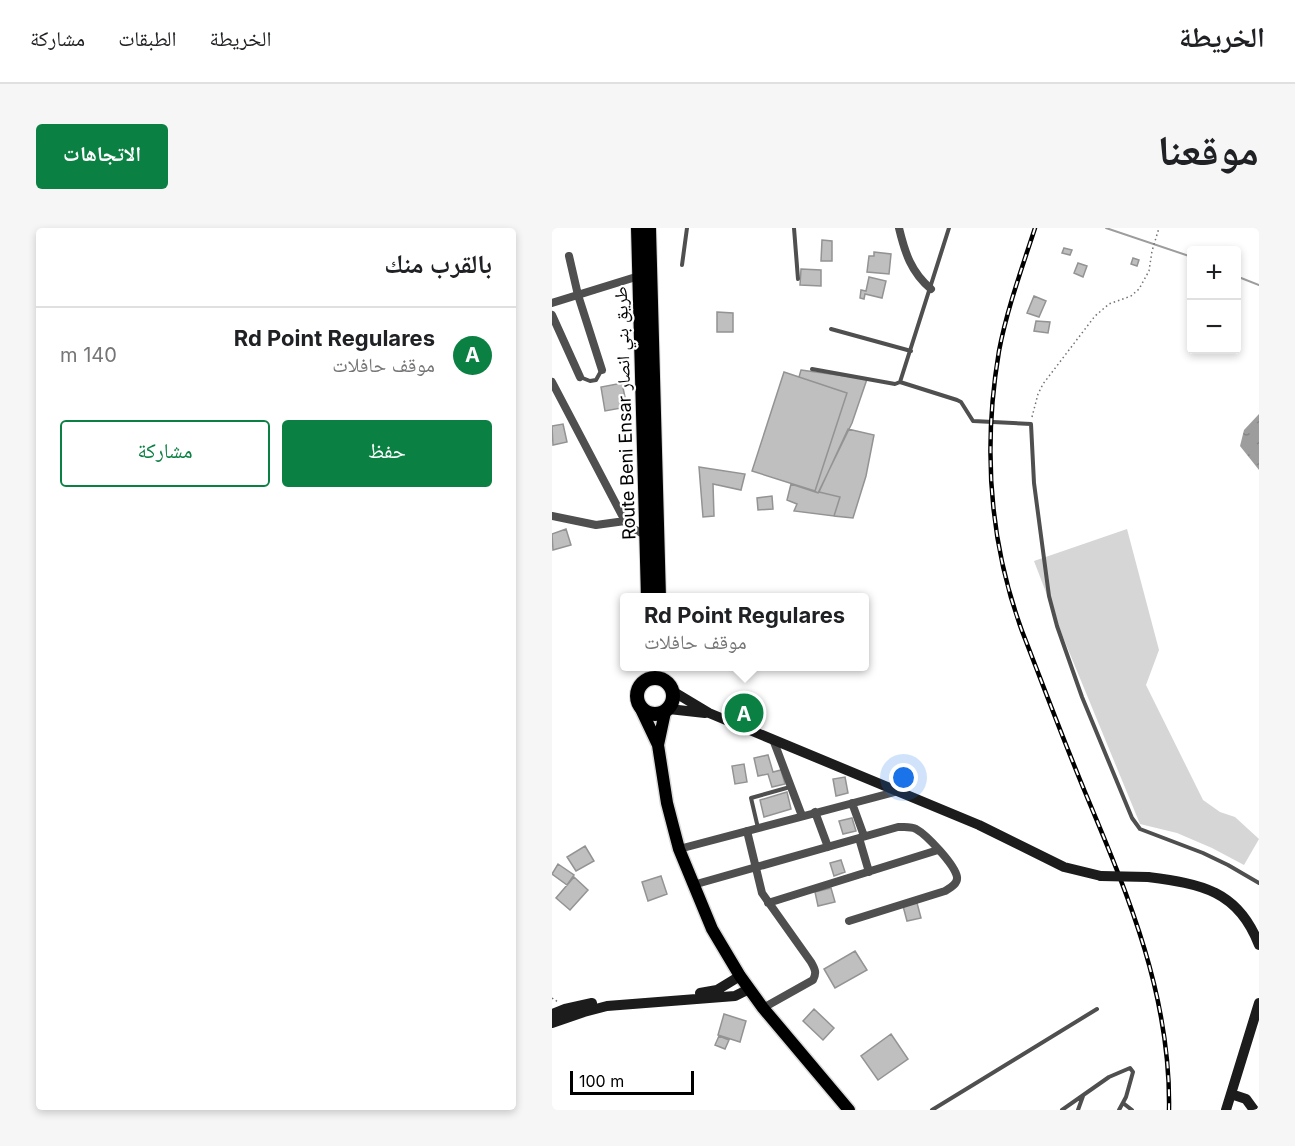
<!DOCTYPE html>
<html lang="ar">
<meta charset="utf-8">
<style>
:root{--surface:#fff;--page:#f6f6f6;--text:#202124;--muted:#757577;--line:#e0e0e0;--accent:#0b8043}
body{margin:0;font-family:Inter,"Noto Naskh Arabic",sans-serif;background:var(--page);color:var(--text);direction:rtl}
.controls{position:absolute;right:18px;top:18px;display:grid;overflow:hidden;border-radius:6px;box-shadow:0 3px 9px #0003}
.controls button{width:54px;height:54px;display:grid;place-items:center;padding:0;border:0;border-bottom:2px solid var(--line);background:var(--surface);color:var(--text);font:30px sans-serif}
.scale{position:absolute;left:18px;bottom:15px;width:124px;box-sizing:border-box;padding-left:6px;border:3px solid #000;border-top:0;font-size:16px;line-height:21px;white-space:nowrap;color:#000;-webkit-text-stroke:4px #fff;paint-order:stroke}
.you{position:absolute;left:352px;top:550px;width:21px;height:21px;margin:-15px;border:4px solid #fff;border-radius:50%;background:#1a73e8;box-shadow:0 0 0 9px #1a73e833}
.badge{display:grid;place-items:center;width:39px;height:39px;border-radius:50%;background:var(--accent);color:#fff;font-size:20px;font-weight:700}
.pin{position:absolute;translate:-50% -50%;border:3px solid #fff;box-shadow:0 2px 6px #0006}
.popup{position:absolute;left:68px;top:365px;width:249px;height:78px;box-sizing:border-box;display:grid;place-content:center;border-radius:6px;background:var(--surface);filter:drop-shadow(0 2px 4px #0005);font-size:20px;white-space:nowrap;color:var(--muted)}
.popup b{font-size:22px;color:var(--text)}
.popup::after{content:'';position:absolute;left:50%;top:100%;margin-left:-12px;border:12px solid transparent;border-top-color:var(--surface)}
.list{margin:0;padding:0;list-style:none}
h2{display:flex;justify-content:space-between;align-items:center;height:78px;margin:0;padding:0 24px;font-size:26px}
h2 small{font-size:20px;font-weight:400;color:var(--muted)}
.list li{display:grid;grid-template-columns:39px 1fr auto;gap:18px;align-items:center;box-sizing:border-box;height:96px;padding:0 24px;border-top:2px solid var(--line)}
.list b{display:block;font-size:22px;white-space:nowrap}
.list p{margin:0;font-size:20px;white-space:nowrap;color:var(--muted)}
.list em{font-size:20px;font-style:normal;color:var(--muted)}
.actions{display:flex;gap:12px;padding:18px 24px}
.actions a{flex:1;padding:14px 0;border:2px solid var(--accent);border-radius:6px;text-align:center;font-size:21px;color:var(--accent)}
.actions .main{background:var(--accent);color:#fff}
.map{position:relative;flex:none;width:707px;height:882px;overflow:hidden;direction:ltr;border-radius:6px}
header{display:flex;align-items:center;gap:36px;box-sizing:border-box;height:84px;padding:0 30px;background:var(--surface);border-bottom:2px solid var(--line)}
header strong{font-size:28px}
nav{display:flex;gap:33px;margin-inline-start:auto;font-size:21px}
.intro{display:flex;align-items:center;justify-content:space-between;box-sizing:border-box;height:144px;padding:0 36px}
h1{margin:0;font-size:42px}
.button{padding:15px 27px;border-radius:6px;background:var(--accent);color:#fff;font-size:21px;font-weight:700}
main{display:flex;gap:36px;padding:0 36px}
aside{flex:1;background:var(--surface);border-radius:6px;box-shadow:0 3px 9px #0003}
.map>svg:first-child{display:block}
.green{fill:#d6d6d6}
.water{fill:url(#water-ripples)}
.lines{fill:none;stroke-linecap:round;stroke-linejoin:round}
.stream{stroke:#9d9d9d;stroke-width:2}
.building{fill:#bfbfbf;stroke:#939393;stroke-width:1.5}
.primary-casing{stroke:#dbdbdb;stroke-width:15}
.highway-casing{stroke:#dbdbdb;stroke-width:16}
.path{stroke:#717171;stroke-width:1.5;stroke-dasharray:1.5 3;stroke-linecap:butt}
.lane{stroke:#4f4f4f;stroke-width:4}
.street{stroke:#4f4f4f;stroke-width:8}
.secondary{stroke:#1c1c1c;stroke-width:10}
.primary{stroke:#000;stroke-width:12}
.highway{stroke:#000;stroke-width:14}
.rail-casing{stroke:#000;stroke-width:4.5}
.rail{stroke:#fff;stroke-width:2;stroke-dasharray:7;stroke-linecap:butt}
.secondary-bridge{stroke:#1c1c1c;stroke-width:10}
.labels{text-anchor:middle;stroke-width:4.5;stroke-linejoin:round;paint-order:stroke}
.street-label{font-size:18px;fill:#000;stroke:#fff}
</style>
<header>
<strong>الخريطة</strong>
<nav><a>الخريطة</a><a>الطبقات</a><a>مشاركة</a></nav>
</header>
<div class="intro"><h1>موقعنا</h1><a class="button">الاتجاهات</a></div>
<main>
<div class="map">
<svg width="707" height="882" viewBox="0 0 707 882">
<defs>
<pattern id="water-ripples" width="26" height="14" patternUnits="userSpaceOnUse" patternTransform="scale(1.5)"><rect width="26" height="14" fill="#9d9d9d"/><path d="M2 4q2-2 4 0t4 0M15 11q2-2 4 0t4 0" fill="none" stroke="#858585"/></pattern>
</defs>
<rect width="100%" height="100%" fill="#fff"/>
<path class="green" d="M 575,301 L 607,422 L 594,457 L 651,572 L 668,584 L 683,589 L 707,611 L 692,637 L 660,620 L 625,605 L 588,596 L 511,409 L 482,333 Z"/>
<path class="water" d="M 707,186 L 707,242 L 688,218 L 692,202 Z"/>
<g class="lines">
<path class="stream" d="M 554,0 L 640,29
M 684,48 L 707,57"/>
</g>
<path class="building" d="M 270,12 L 280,13 L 280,33 L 269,33 Z
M 512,20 L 520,22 L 518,27 L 510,25 Z
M 322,24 L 339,26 L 337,46 L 315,44 L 317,28 L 322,28 Z
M 581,30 L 587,32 L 585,38 L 579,36 Z
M 526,35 L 535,38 L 531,49 L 522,45 Z
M 249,41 L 269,42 L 269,58 L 248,57 Z
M 317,49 L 334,53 L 330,70 L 313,66 L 312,71 L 308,70 L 309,62 L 314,63 Z
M 482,68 L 494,73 L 487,89 L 475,85 Z
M 165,84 L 181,85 L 181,104 L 165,104 Z
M 484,93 L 498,94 L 496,105 L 482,103 Z
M 249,142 L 315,151 L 300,195 L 266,265 L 263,263 L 295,165 L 247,149 Z
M 232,144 L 295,165 L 263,263 L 200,243 Z
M 70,155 L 75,179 L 53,183 L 49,159 Z
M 11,196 L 15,214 L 1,217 L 0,198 Z
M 296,201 L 322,207 L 314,248 L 301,290 L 282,288 L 288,269 L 267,264 Z
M 147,239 L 193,246 L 189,262 L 161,256 L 162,288 L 151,289 Z
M 239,256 L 266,265 L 267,264 L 288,269 L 282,288 L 242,283 L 245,276 L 235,272 Z
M 220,268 L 221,281 L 206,282 L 205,270 Z
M 14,301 L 19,317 L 1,322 L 0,306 Z
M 216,527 L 221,544 L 229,542 L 233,556 L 220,559 L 216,546 L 206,548 L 202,530 Z
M 192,536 L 195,554 L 183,556 L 180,538 Z
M 293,549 L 296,565 L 284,568 L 281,551 Z
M 235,564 L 239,581 L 212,589 L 208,572 Z
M 300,590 L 304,603 L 291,606 L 287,593 Z
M 33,618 L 42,633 L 24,643 L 15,629 Z
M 289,632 L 293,644 L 282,648 L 278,635 Z
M 6,636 L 22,647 L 15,657 L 0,646 Z
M 109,648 L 115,666 L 96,673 L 90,654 Z
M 22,649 L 36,662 L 18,682 L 4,670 Z
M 279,660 L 283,674 L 266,678 L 263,664 Z
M 365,675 L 369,690 L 355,693 L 351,678 Z
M 303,723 L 315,742 L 283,760 L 272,741 Z
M 262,781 L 282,800 L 271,812 L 251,793 Z
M 172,786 L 194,793 L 188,814 L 166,807 Z
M 339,806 L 356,831 L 326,852 L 309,828 Z
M 167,808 L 177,812 L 173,821 L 163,817 Z"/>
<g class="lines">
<g class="primary-casing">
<path id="primary" d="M 88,479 L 106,517 L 115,575 L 127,621 L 160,701 L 188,748 L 211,780 L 297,882
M 106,517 L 113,484"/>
</g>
<g class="highway-casing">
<path id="highway" d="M 86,0 L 96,370
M 97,0 L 107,370
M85 468a18 18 0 1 1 36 0a18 18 0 1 1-36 0Z"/>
</g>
<path class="path" d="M 480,189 L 486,166 L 491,156 L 543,88 L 557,76 L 579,68 L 587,61 L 597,43 L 600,23 L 607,0
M 0,770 L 6,774"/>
<path class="lane" d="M 242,0 L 246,51
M 130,37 L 135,0
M 279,101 L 359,123
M 260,141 L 343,156 L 348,154 L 397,0
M 28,149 L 38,153 L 44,152 L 49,143
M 348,154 L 405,172 L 409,174 L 421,193 L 479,196 L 482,255 L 497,368 L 505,398 L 530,469 L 580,590 L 588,601 L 651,625 L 676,637 L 707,655
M 206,600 L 199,570 L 238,559
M 571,875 L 580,882
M 380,882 L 545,781
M 510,882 L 557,849 L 578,840 L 581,844 L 574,869 L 567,882
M 526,882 L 531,868"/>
<path class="street" d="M 347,0 C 353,25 359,44 379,61
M 17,28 L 26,67 L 50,142
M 0,75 L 87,48
M 0,87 L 28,149
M 0,154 L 73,293 L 80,300 L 95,308
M 0,288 L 44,297 L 73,293
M 222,514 L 250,588
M 300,575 L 312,608
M 263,584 L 276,619
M 195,603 L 210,665 L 259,734 C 263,741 265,745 261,752 L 211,780
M 307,610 L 317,644
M 127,621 L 343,564
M 141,657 L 346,599 C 352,599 359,598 364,601 C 375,607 403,637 405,649 C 406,656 398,660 393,663 L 297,693
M 216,675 L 386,622"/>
<path class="secondary" d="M 122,464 L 157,485 L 427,597 L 512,639 L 549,648
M 117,481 L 153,485
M 596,649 C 649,656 686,662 707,717
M 148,765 L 165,762 L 188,748
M 0,786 L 13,781 L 40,775
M 0,795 L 32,784 L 55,778 L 183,768 L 197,761
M 679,866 L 694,871 L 702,882
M 674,882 L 707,775"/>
<use href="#primary" class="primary"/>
<use href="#highway" class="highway"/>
<g class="rail-casing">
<path id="rail" d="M 483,0 C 470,40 455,81 447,123 C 431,218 437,313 470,403 C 491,457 511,511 533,564 C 576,667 619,768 617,882"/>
</g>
<use href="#rail" class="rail"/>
<path class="secondary-bridge" d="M 549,648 L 596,649"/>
</g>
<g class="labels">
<g class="street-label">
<text transform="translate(73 185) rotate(-92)" y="6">Route Beni Ensar طريق بني انصار</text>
</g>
</g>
</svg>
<div class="controls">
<button>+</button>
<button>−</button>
</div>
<div class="scale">100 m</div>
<div class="you"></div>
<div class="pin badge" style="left:192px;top:485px">A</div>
<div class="popup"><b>Rd Point Regulares</b>موقف حافلات</div>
</div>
<aside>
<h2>بالقرب منك<small></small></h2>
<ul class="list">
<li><span class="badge">A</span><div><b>Rd Point Regulares</b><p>موقف حافلات</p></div><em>140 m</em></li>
</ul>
<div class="actions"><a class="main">حفظ</a><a>مشاركة</a></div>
</aside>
</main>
